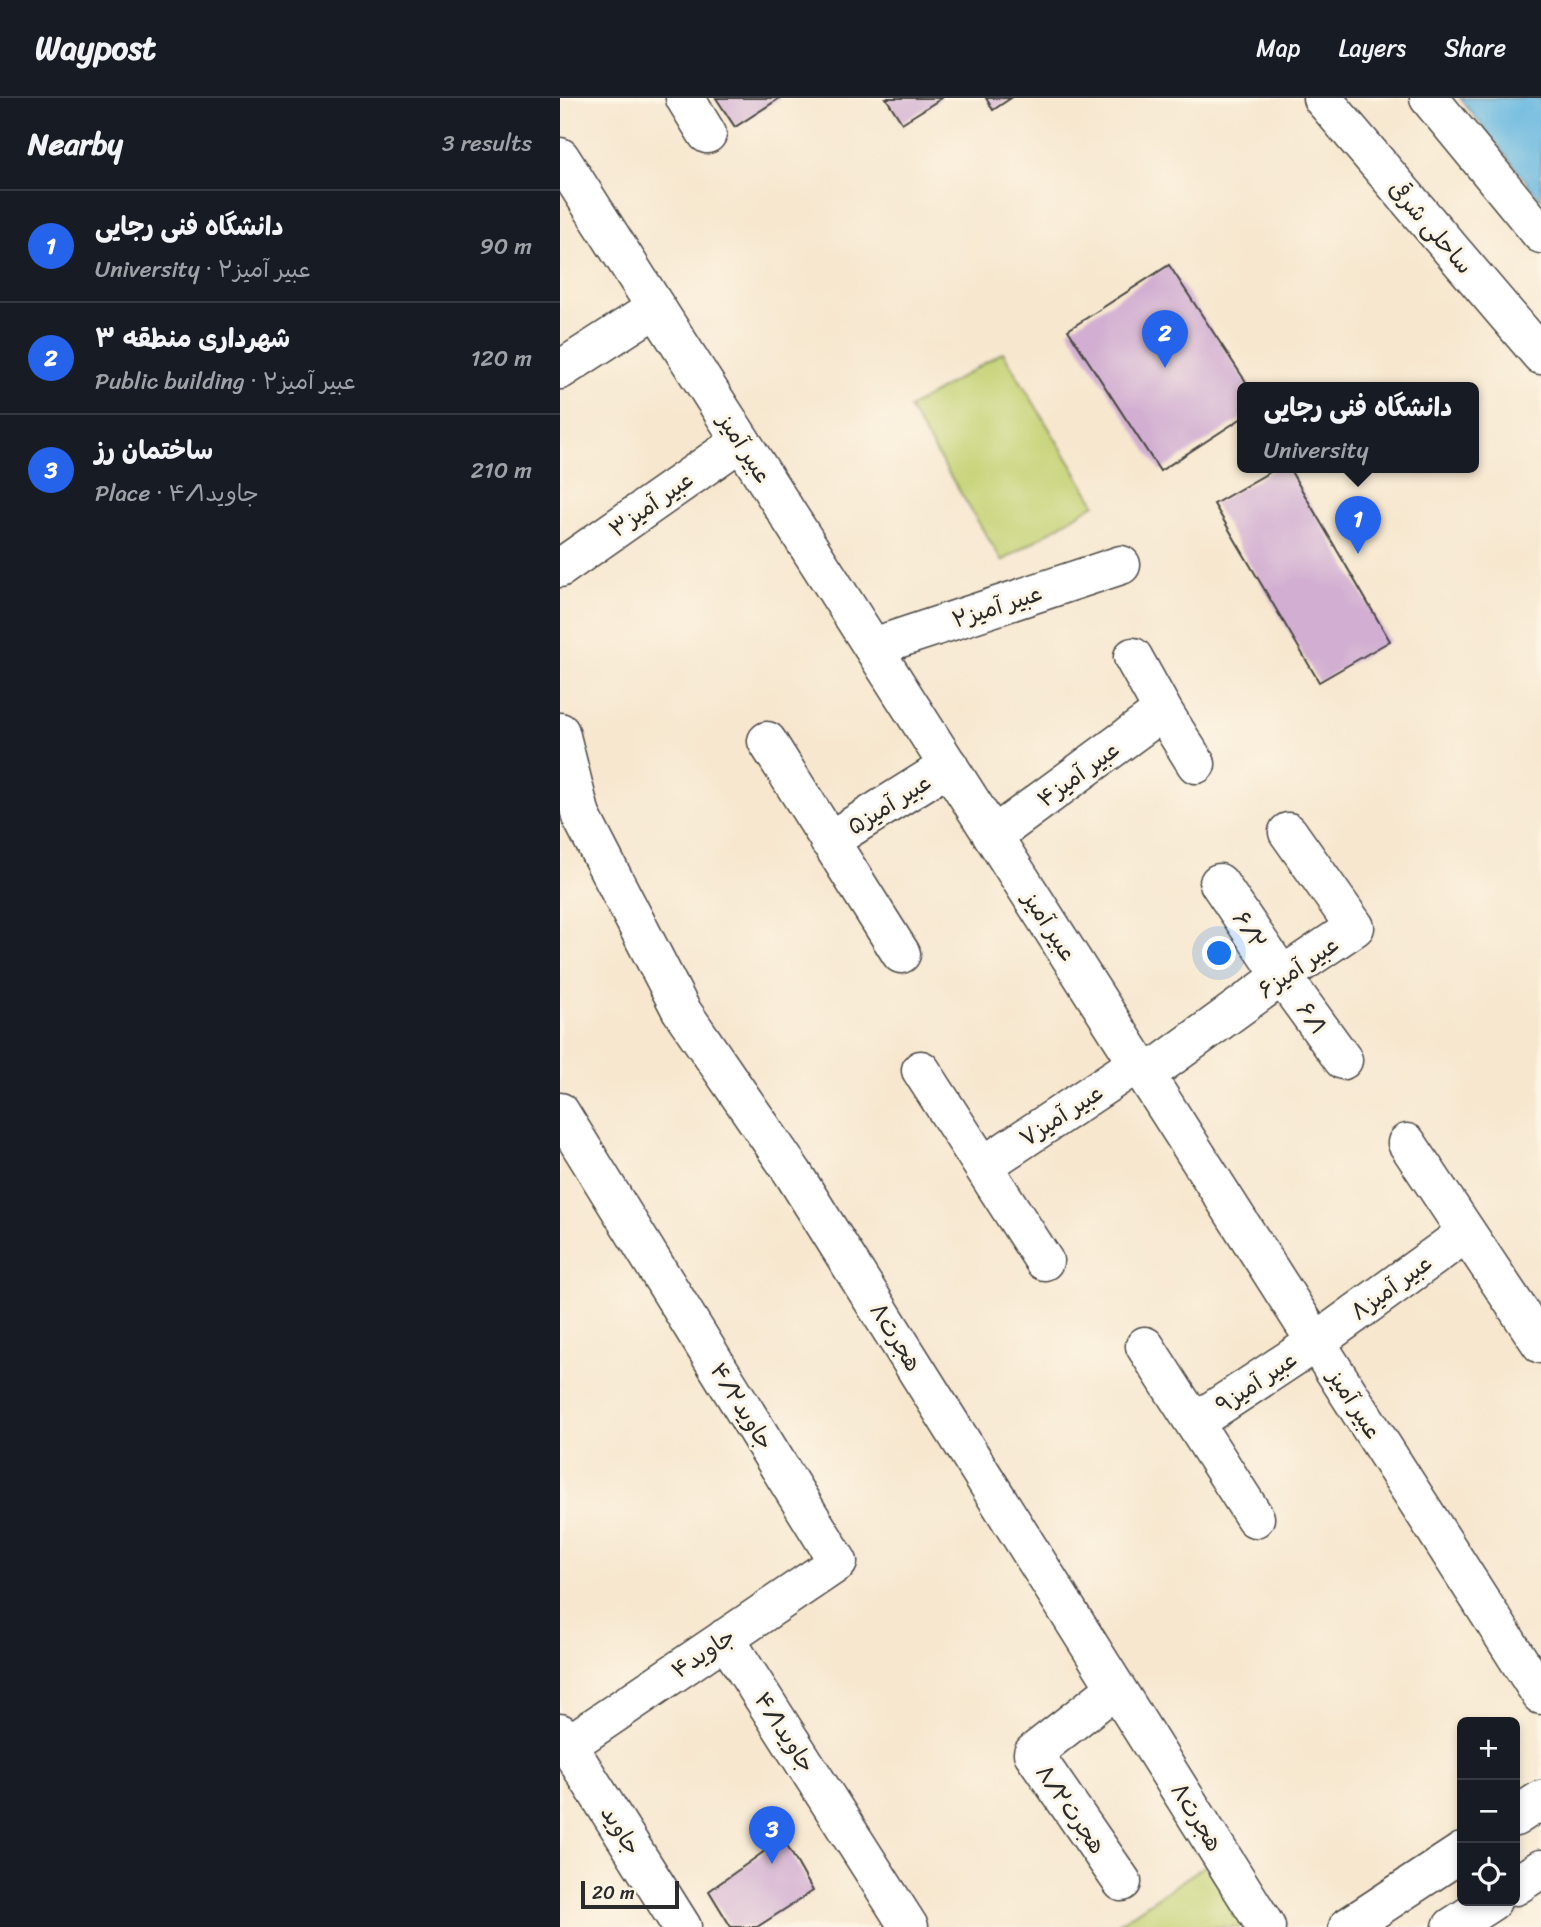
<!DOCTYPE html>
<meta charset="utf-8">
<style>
:root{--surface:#171b24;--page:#242831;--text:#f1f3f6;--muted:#9ea1a6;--line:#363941;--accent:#2563eb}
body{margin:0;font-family:Sriracha,"Playpen Sans Arabic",sans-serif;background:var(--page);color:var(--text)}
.controls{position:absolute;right:21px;bottom:21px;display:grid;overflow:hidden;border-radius:10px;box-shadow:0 4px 10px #0003}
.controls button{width:63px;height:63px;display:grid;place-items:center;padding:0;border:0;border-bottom:2px solid var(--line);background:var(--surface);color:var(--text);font:35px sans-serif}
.scale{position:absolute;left:21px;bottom:18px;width:98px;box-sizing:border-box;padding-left:7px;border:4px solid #2b2b2b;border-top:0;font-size:19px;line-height:24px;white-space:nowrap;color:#2b2b2b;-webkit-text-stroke:5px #fcf5e5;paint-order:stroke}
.you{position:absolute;left:660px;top:856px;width:24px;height:24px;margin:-18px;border:5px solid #fff;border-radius:50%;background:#1a73e8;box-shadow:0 0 0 10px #1a73e833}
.badge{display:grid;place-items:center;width:46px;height:46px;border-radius:50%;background:var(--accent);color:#fff;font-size:23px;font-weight:700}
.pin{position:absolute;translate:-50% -58px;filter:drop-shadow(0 2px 4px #0008)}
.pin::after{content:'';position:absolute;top:37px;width:24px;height:21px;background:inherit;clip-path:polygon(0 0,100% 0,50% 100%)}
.popup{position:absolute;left:677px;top:284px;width:242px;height:91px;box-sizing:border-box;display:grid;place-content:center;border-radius:10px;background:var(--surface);filter:drop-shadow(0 2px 5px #0005);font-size:23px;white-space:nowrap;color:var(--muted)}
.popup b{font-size:26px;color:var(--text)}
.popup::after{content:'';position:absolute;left:50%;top:100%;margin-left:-14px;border:14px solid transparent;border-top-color:var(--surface)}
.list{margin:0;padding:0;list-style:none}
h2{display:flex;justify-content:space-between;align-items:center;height:91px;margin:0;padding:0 28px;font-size:30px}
h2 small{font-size:23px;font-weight:400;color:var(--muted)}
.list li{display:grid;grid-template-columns:46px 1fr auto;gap:21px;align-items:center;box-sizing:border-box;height:112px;padding:0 28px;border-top:2px solid var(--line)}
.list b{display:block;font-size:26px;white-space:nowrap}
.list p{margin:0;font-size:23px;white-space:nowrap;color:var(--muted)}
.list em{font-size:23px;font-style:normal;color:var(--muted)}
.icon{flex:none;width:38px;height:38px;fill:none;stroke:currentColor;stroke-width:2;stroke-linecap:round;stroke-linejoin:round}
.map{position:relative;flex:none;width:981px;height:1829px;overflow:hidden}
header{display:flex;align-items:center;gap:42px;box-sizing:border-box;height:98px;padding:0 35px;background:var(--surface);border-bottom:2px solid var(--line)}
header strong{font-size:33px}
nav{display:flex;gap:38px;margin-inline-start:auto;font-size:24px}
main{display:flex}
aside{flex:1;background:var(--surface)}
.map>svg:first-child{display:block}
.green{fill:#c4d273;stroke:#787e4f;stroke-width:2}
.water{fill:#64b6e0;stroke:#487086;stroke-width:2}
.building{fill:#d2afd2}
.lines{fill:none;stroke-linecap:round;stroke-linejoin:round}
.street-casing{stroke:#4a4744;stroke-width:41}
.secondary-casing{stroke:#4a4744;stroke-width:41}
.street{stroke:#fff;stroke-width:38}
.secondary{stroke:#fff;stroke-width:38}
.labels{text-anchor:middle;stroke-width:6;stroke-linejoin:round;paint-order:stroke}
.street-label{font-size:23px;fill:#2b2b2b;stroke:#fcf5e5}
</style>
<header>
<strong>Waypost</strong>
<nav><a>Map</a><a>Layers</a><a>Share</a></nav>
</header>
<main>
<aside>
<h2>Nearby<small>3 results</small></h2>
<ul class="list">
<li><span class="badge">1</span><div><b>دانشگاه فنی رجایی</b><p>University · ۲عبیر آمیز</p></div><em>90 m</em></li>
<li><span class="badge">2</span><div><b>شهرداری منطقه ۳</b><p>Public building · ۲عبیر آمیز</p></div><em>120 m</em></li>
<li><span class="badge">3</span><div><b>ساختمان رز</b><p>Place · ۴/۱جاوید</p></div><em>210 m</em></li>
</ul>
</aside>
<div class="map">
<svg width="981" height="1829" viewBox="0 0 981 1829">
<rect width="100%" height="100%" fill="#fcf5e5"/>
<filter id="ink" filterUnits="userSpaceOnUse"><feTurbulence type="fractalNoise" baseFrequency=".0143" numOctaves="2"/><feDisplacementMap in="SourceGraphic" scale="14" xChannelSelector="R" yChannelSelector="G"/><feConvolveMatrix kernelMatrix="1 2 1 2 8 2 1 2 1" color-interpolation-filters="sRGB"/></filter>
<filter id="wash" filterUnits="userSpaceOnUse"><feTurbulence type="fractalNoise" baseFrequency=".00686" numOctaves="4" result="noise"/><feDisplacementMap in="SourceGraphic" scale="28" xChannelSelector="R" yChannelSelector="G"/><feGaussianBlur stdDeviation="1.57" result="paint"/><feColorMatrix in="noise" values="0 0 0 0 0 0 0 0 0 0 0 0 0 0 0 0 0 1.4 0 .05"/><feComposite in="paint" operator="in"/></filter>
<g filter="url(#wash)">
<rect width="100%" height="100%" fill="#f7e7cf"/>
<path class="green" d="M 443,254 L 535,406 L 442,463 L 349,310 Z
M 646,1767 L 687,1829 L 559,1829 L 558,1826 Z"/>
<path class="water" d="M 900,0 L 981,0 L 981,102 Z"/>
<g id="blocks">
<path class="building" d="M 156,0 L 220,0 L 175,29 Z
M 326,0 L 382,0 L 342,25 Z
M 426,0 L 451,0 L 433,12 Z
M 609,167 L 690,290 L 682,290 L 682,320 L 600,373 L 508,232 Z
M 717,370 L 729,370 L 830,543 L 759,584 L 654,406 Z
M 223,1740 L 253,1793 L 197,1829 L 171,1829 L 149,1793 Z"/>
</g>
</g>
<g filter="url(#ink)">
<use href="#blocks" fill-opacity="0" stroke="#4a4744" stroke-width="2"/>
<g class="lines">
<g class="street-casing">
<path id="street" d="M 125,0 L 147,36
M 0,272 L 96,210
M 0,470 L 181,343
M 313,549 L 561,467
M 573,559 L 603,613 L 636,666
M 0,634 L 21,718 L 121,912 L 233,1075 L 706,1829
M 207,643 L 341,856
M 433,738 L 603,613
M 269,743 L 389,668
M 659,785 L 722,878 L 783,962
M 361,972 L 484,1163
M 586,977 L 722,878 L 795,829 L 728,734
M 0,1014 L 278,1464 L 8,1647
M 847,1045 L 981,1246
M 423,1068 L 578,965
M 585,1248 L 695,1420
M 635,1324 L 756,1244 L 906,1135
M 165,1540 L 349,1829
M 556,1590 L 473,1655 L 562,1784"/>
</g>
<g class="secondary-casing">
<path id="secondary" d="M 762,0 L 981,257
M 869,0 L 981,136
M 0,59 L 981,1597
M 0,1635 L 122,1829
M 955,1719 L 981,1702
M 955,1788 L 981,1771
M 788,1829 L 902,1754
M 892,1829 L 932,1803"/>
</g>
<use href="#street" class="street"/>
<use href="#secondary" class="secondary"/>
</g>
</g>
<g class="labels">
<g class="street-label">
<text transform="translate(871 129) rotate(49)" y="8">ساحلی شرقی</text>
<text transform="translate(185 350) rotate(57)" y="8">عبیر آمیز</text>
<text transform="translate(91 406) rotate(-35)" y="8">۳عبیر آمیز</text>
<text transform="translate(437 508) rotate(-18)" y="8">۲عبیر آمیز</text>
<text transform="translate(518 676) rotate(-36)" y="8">۴عبیر آمیز</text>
<text transform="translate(329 706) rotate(-32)" y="8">۵عبیر آمیز</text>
<text transform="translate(490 828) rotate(57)" y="8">عبیر آمیز</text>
<text transform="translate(690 832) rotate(56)" y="8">۶/۲</text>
<text transform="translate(738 869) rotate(-34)" y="8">۶عبیر آمیز</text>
<text transform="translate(752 920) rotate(54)" y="8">۶/۱</text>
<text transform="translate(501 1017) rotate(-33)" y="8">۷عبیر آمیز</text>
<text transform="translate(831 1189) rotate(-36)" y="8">۸عبیر آمیز</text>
<text transform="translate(336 1239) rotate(58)" y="8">هجرت۸</text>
<text transform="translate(696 1284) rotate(-34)" y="8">عبیر آمیز۹</text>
<text transform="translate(795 1306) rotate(57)" y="8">عبیر آمیز</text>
<text transform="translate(182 1308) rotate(58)" y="8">۴/۲جاوید</text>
<text transform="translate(143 1555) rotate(-34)" y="8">۴جاوید</text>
<text transform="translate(225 1634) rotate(57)" y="8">۴/۱جاوید</text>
<text transform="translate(511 1711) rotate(55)" y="8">هجرت۸/۲</text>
<text transform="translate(637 1719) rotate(58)" y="8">هجرت۸</text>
<text transform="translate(61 1732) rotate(58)" y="8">جاوید</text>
</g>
</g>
</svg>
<div class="controls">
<button>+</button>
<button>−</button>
<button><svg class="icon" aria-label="locate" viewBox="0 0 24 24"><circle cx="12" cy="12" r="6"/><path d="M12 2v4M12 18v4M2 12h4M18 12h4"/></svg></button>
</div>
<div class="scale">20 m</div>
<div class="you"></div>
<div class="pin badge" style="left:798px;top:456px">1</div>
<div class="popup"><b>دانشگاه فنی رجایی</b>University</div>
<div class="pin badge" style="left:605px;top:270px">2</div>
<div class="pin badge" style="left:212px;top:1766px">3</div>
</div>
</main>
